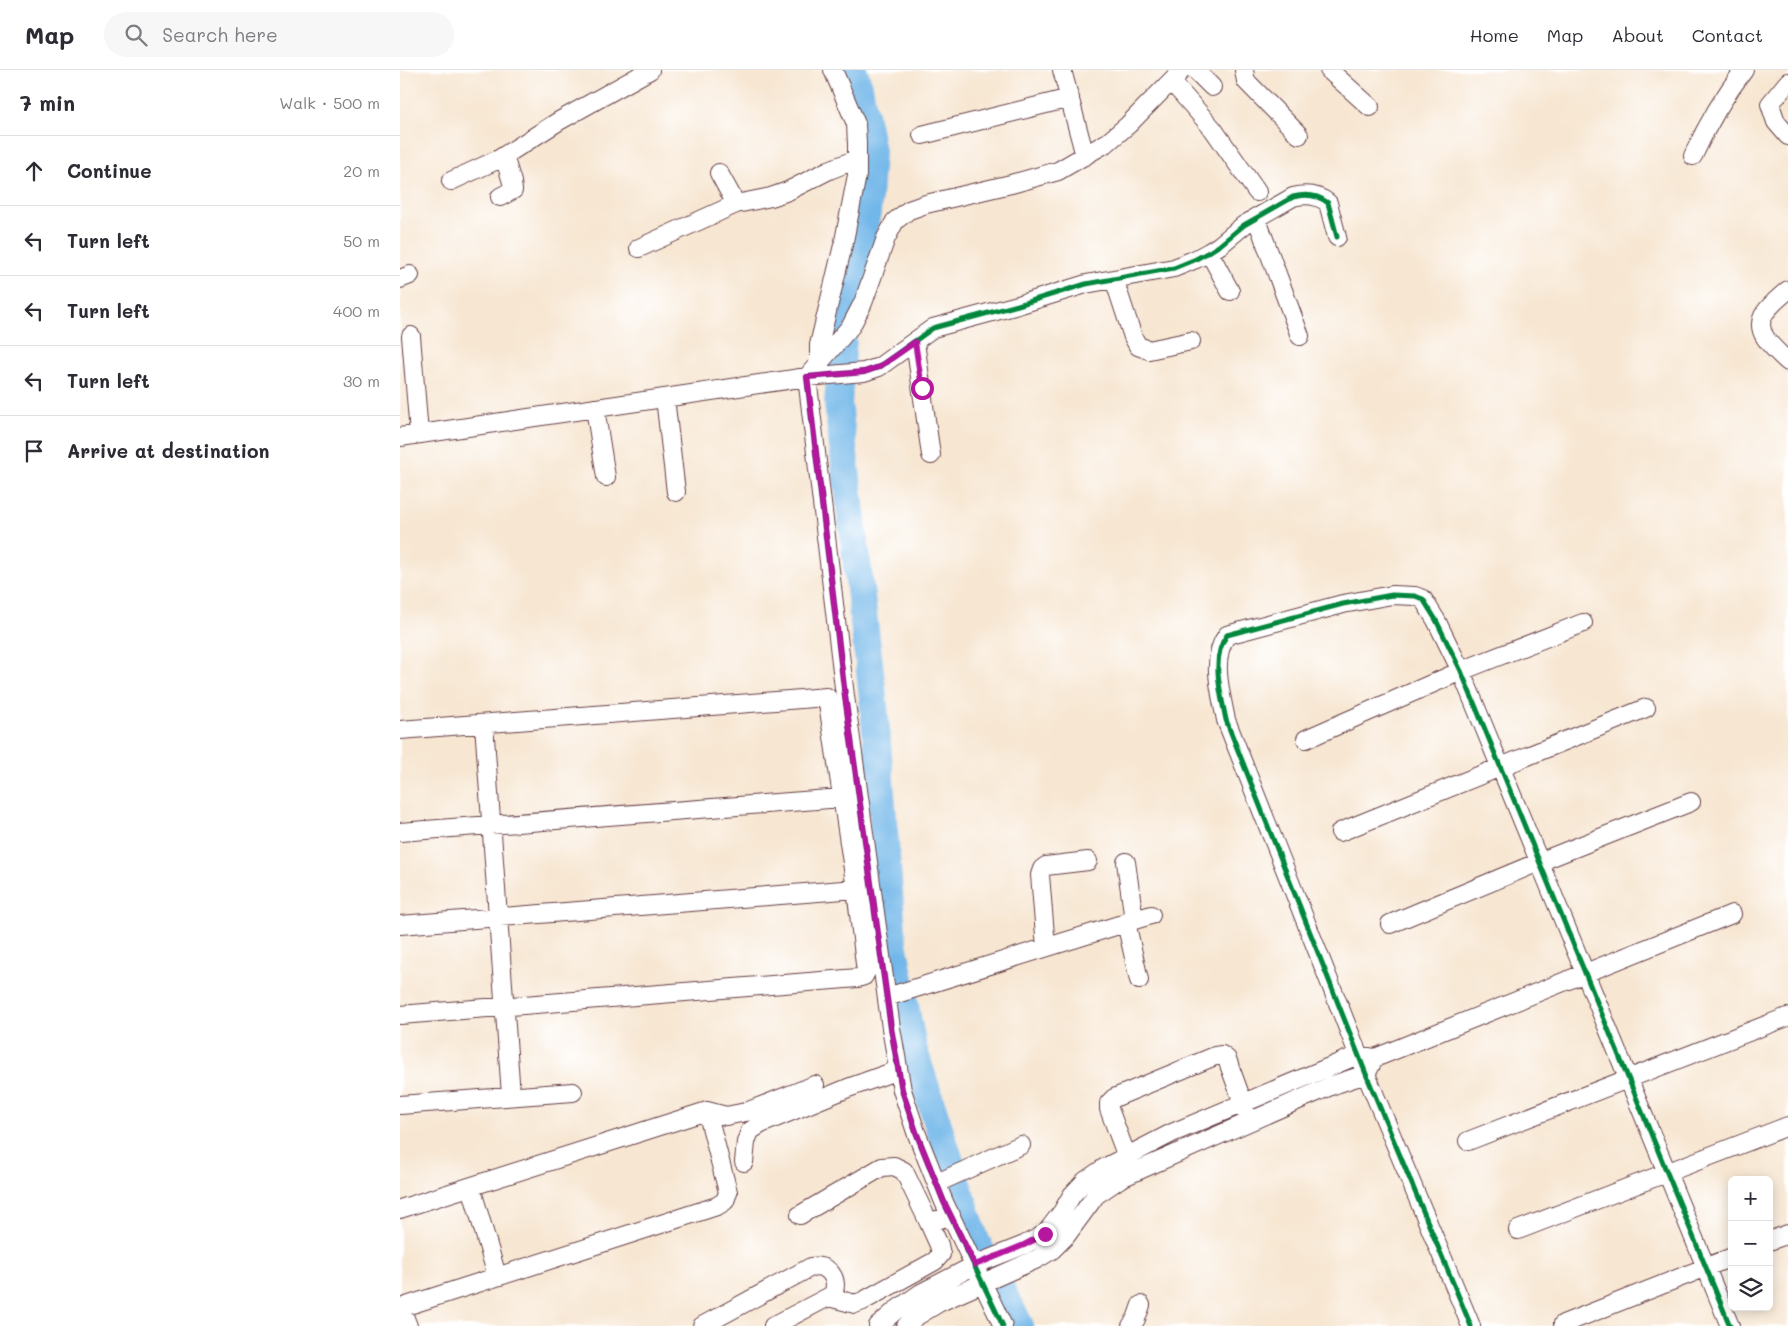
<!DOCTYPE html>
<meta charset="utf-8">
<style>
:root{--surface:#fff;--page:#f7f7f7;--text:#2b2b33;--muted:#7c7c81;--line:#e1e1e2}
body{margin:0;font-family:Mali,sans-serif;background:var(--page);color:var(--text)}
.controls{position:absolute;right:15px;bottom:15px;display:grid;overflow:hidden;border-radius:8px;box-shadow:0 2px 12px #0003}
.controls button{width:45px;height:45px;display:grid;place-items:center;padding:0;border:0;border-bottom:1px solid var(--line);background:var(--surface);color:var(--text);font:25px sans-serif}
.stop{position:absolute;width:15px;height:15px;margin:-11px;border:4px solid #b5179e;border-radius:50%;background:#fff}
.stop.end{background:#b5179e;border-color:#fff;box-shadow:0 1px 5px #0008}
.list{margin:0;padding:0;list-style:none}
h2{display:flex;justify-content:space-between;align-items:center;height:65px;margin:0;padding:0 20px;font-size:21px}
h2 small{font-size:16px;font-weight:400;color:var(--muted)}
.list li{display:grid;grid-template-columns:32px 1fr auto;gap:15px;align-items:center;box-sizing:border-box;height:70px;padding:0 20px;border-top:1px solid var(--line)}
.list b{display:block;font-size:19px;white-space:nowrap}
.list em{font-size:16px;font-style:normal;color:var(--muted)}
.icon{flex:none;width:28px;height:28px;fill:none;stroke:currentColor;stroke-width:2;stroke-linecap:round;stroke-linejoin:round}
.map{position:relative;flex:none;width:1388px;height:1256px;overflow:hidden}
header{display:flex;align-items:center;gap:30px;box-sizing:border-box;height:70px;padding:0 25px;background:var(--surface);border-bottom:1px solid var(--line)}
header strong{font-size:24px}
nav{display:flex;gap:28px;margin-inline-start:auto;font-size:18px}
.search{width:350px;height:45px;background:var(--page);display:flex;align-items:center;gap:12px;box-sizing:border-box;padding:0 18px;border-radius:28px;color:var(--muted);font-size:19px}
main{display:flex}
aside{flex:1;background:var(--surface)}
.map>svg:first-child{display:block}
.lines{fill:none;stroke-linecap:round;stroke-linejoin:round}
.river{stroke:#72b7e9;stroke-width:28}
.minor-casing{stroke:#643d44;stroke-width:20}
.minor{stroke:#fff;stroke-width:18}
.cycleway-casing{stroke:#fff;stroke-width:8}
.cycleway{stroke:#00873e;stroke-width:5}
.route{stroke:#b5179e;stroke-width:6}
</style>
<header>
<strong>Map</strong>
<div class="search"><svg class="icon" aria-label="search" viewBox="0 0 24 24"><circle cx="10" cy="10" r="6"/><path d="M15 15l6 6"/></svg>Search here</div>
<nav><a>Home</a><a>Map</a><a>About</a><a>Contact</a></nav>
</header>
<main>
<aside>
<h2>7 min<small>Walk · 500 m</small></h2>
<ul class="list">
<li><svg class="icon" aria-label="ahead" viewBox="0 0 24 24"><path d="M12 20V5M6 11l6-6 6 6"/></svg><div><b>Continue</b></div><em>20 m</em></li>
<li><svg class="icon" aria-label="left" viewBox="0 0 24 24"><path d="M17 20v-9H6M10 6l-5 5 5 5"/></svg><div><b>Turn left</b></div><em>50 m</em></li>
<li><svg class="icon" aria-label="left" viewBox="0 0 24 24"><path d="M17 20v-9H6M10 6l-5 5 5 5"/></svg><div><b>Turn left</b></div><em>400 m</em></li>
<li><svg class="icon" aria-label="left" viewBox="0 0 24 24"><path d="M17 20v-9H6M10 6l-5 5 5 5"/></svg><div><b>Turn left</b></div><em>30 m</em></li>
<li><svg class="icon" aria-label="arrive" viewBox="0 0 24 24"><path d="M6 21V4h12l-3 4 3 4H6"/></svg><div><b>Arrive at destination</b></div></li>
</ul>
</aside>
<div class="map">
<svg width="1388" height="1256" viewBox="0 0 1388 1256">
<rect width="100%" height="100%" fill="#fff"/>
<filter id="ink" filterUnits="userSpaceOnUse"><feTurbulence type="fractalNoise" baseFrequency=".02" numOctaves="2"/><feDisplacementMap in="SourceGraphic" scale="10" xChannelSelector="R" yChannelSelector="G"/><feConvolveMatrix kernelMatrix="1 2 1 2 8 2 1 2 1" color-interpolation-filters="sRGB"/></filter>
<filter id="wash" filterUnits="userSpaceOnUse"><feTurbulence type="fractalNoise" baseFrequency=".0096" numOctaves="4" result="noise"/><feDisplacementMap in="SourceGraphic" scale="20" xChannelSelector="R" yChannelSelector="G"/><feGaussianBlur stdDeviation="1.12" result="paint"/><feColorMatrix in="noise" values="0 0 0 0 0 0 0 0 0 0 0 0 0 0 0 0 0 1.4 0 .05"/><feComposite in="paint" operator="in"/></filter>
<g filter="url(#wash)">
<rect width="100%" height="100%" fill="#f7e6d1"/>
<g class="lines">
<path class="river" d="M 453,0 L 459,17 L 471,81 L 467,143 L 445,241 L 438,334 L 474,636 L 493,873 L 513,978 L 576,1171 L 620,1256"/>
</g>
</g>
<g filter="url(#ink)">
<g class="lines">
<g class="minor-casing">
<path id="minor" d="M 662,0 L 685,86
M 795,0 L 812,17
M 844,0 L 846,11 L 899,65
M 929,0 L 970,37
M 771,11 L 813,59 L 857,122
M 1388,12 L 1370,34 L 1376,52 L 1388,66
M 522,65 L 670,28
M 1293,86 C 1307,55 1323,27 1344,0
M 319,103 L 336,134 L 371,127 L 388,121 L 429,100 L 457,89
M 51,111 L 99,89 L 159,51 L 250,0
M 100,127 L 113,120 L 112,112 L 104,86
M 856,147 L 900,266
M 239,178 L 336,134
M 809,182 L 830,221
M 0,209 L 10,205
M 714,209 L 733,267 L 738,276 L 749,280 L 791,271
M 1388,220 C 1380,227 1368,236 1363,246 C 1354,264 1377,281 1388,292
M 11,266 L 19,364
M 515,272 L 531,385
M 419,294 L 419,275 L 444,171 L 457,105 L 457,73 L 456,54 L 433,0
M 265,328 L 276,422
M 195,338 L 206,407
M 0,367 L 407,307 L 451,256 L 463,233 L 486,168 L 495,151 L 509,140 L 526,134 L 611,114 L 658,101 L 708,72 L 728,55 L 782,0
M 84,654 L 111,1025
M 0,660 L 427,627 L 456,819 L 466,902 L 464,906 L 458,908 L 0,945
M 906,669 L 1061,601 L 1183,553
M 0,762 L 442,728
M 940,762 L 1246,638
M 726,792 L 734,850
M 726,852 L 739,910
M 990,854 L 1139,792 L 1291,732
M 0,855 L 456,819
M 646,877 L 640,805 L 642,799 L 646,796 L 688,791
M 487,927 L 751,845
M 0,1035 L 173,1022
M 307,1041 L 326,1046 L 346,1042 L 415,1015
M 1068,1071 L 1387,947
M 344,1092 L 346,1072 L 350,1061 L 361,1054 L 448,1018 L 498,1000
M 730,1095 L 709,1039 L 709,1033 L 714,1028 L 815,986 L 822,985 L 827,989 L 847,1044
M 537,1113 L 621,1075
M 71,1117 L 97,1206
M 0,1139 L 307,1041 L 328,1122 L 325,1131 L 317,1136 L 0,1238
M 400,1145 L 482,1097 L 494,1096 L 504,1101 L 529,1153 L 551,1145
M 1118,1160 L 1388,1056
M 1369,1171 L 1388,1164
M 429,1227 L 455,1234 L 463,1231 L 535,1191 L 541,1184 L 539,1175 L 529,1153
M 1,1238 L 8,1256
M 1163,1254 L 1332,1187
M 302,1256 L 411,1197 C 428,1193 441,1210 432,1225 L 373,1256
M 478,1256 L 495,1241 L 521,1223 L 579,1193 L 624,1175 L 645,1164 L 662,1142 L 672,1125 L 685,1111 L 704,1098 L 772,1063 L 958,985 L 975,988 L 1332,844
M 506,1256 L 517,1246 L 540,1232 L 637,1189 L 652,1180 L 666,1166 L 696,1125 L 721,1108 L 933,1015 L 966,1004 L 971,995
M 603,1256 L 544,1132 L 516,1062 L 502,1020 L 491,958 L 445,626 L 407,307 L 464,302 L 479,297 L 533,258 L 618,235 L 686,214 L 774,198 L 796,189 L 809,182 L 820,175 L 844,155 L 893,127 C 905,124 918,125 928,133 L 937,167
M 731,1256 L 736,1249 L 741,1235
M 1071,1256 L 966,1004 L 826,650 C 821,624 810,588 827,565 L 943,534 L 992,525 L 1015,526 L 1023,529 L 1036,550 L 1061,601 L 1330,1256"/>
</g>
<use href="#minor" class="minor"/>
<g class="cycleway-casing">
<path id="cycleway" d="M 603,1256 L 544,1132 L 516,1062 L 502,1020 L 491,958 L 445,626 L 407,307 L 464,302 L 479,297 L 533,258 L 618,235 L 686,214 L 774,198 L 796,189 L 809,182 L 820,175 L 844,155 L 893,127 C 905,124 918,125 928,133 L 937,167
M 1071,1256 L 966,1004 L 826,650 C 821,624 810,588 827,565 L 943,534 L 992,525 L 1015,526 L 1023,529 L 1036,550 L 1061,601 L 1330,1256"/>
</g>
<use href="#cycleway" class="cycleway"/>
</g>
</g>
<g class="lines" filter="url(#ink)">
<path class="route" d="M 522,318 L 515,272 L 479,297 L 464,302 L 407,307 L 445,626 L 491,958 L 502,1020 L 516,1062 L 544,1132 L 575,1195 L 624,1175 L 645,1164"/>
</g>
</svg>
<div class="controls">
<button>+</button>
<button>−</button>
<button><svg class="icon" aria-label="layers" viewBox="0 0 24 24"><path d="M12 4l9 5-9 5-9-5zM3 14l9 5 9-5"/></svg></button>
</div>
<div class="stop" style="left:522px;top:318px"></div>
<div class="stop end" style="left:645px;top:1164px"></div>
</div>
</main>
